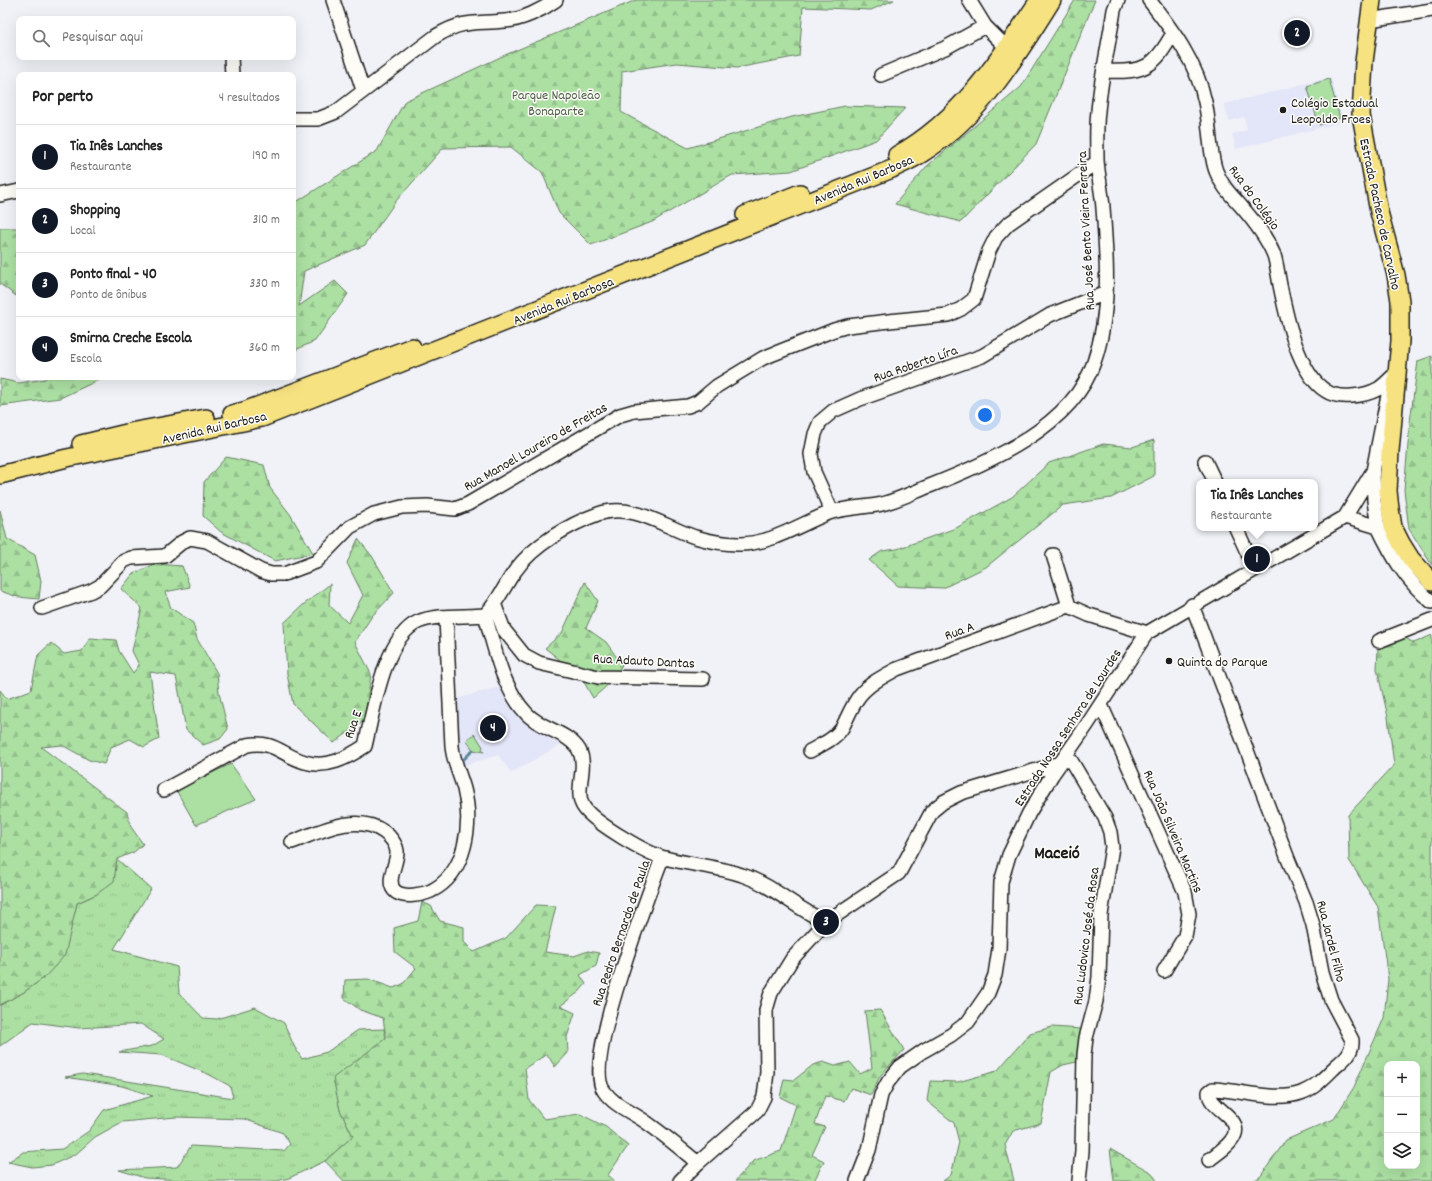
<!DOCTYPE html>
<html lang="pt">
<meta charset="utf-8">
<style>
:root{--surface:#fff;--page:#f6f6f6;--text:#222;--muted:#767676;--line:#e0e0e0;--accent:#111827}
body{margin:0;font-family:Dekko,sans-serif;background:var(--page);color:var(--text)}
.controls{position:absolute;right:12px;bottom:12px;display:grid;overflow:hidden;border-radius:8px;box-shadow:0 4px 16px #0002}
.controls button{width:36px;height:36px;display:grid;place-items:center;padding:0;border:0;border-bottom:1px solid var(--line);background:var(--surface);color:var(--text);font:20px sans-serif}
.you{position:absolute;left:985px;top:415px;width:14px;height:14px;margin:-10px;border:3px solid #fff;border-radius:50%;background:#1a73e8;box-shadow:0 0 0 6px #1a73e833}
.badge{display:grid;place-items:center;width:26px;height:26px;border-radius:50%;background:var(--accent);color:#fff;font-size:13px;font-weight:700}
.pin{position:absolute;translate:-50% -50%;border:2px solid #fff;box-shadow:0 1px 4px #0006}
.popup{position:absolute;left:1196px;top:479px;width:122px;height:52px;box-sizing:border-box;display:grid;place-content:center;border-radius:8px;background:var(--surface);filter:drop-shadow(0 1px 3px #0005);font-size:13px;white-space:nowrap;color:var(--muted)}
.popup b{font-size:15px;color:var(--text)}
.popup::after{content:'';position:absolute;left:50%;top:100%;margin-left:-8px;border:8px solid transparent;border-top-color:var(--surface)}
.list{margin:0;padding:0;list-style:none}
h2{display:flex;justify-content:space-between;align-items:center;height:52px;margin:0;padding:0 16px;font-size:17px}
h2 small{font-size:13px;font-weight:400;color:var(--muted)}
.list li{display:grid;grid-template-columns:26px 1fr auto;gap:12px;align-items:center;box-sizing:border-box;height:64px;padding:0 16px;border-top:1px solid var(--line)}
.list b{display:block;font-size:15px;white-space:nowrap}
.list p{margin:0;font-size:13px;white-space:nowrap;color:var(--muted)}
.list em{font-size:13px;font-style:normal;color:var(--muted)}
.icon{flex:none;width:22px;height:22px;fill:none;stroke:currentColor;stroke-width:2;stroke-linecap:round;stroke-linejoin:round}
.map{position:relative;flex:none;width:1432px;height:1181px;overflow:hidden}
.search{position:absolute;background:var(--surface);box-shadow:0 4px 16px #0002;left:16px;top:16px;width:280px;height:44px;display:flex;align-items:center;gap:10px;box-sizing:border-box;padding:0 14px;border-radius:8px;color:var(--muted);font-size:15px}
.panel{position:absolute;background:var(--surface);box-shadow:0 4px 16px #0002;left:16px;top:72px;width:280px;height:308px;border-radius:8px}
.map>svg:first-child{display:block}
.built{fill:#e3e5f8}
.grass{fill:url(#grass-tufts);stroke:#647e60}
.forest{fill:url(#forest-firs);stroke:#647e60;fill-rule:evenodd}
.pitch{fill:#ace0a3;stroke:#647e60}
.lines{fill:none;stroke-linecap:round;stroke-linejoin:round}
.stream{stroke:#5d8498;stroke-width:3}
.minor-casing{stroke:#1c1c1c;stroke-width:16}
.major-casing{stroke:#1c1c1c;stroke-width:20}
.minor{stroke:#fdfcf7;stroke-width:13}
.major{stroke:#f6e281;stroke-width:17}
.poi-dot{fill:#1c1c1c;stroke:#fdfcf7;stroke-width:1.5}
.labels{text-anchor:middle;stroke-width:3;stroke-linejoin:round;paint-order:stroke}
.park-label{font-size:14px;fill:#4e614b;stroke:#fdfcf7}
.poi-label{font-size:14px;fill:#1c1c1c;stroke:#fdfcf7;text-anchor:start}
.street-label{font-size:14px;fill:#1c1c1c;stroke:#fdfcf7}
.district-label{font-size:18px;font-weight:bold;fill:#1c1c1c;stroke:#fdfcf7}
</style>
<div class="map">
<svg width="1432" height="1181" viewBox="0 0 1432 1181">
<defs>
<pattern id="grass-tufts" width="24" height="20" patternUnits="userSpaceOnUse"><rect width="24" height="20" fill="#ace0a3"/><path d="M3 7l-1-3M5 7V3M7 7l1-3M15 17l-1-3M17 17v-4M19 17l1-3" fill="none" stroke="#93c08c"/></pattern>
<pattern id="forest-firs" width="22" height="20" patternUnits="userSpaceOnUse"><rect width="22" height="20" fill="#ace0a3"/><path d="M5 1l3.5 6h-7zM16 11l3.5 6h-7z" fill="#93c08c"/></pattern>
</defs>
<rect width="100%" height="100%" fill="#f1f2f7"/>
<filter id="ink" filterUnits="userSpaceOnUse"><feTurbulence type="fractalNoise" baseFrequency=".025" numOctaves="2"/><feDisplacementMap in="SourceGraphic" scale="8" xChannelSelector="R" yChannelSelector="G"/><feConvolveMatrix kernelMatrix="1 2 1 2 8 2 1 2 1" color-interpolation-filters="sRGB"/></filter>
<g filter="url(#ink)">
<path class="built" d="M 1331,77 L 1343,122 L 1236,149 L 1232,134 L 1247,130 L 1244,117 L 1229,121 L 1224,104 Z
M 499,687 L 527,724 L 562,744 L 511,773 L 498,755 L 465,765 L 453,765 L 452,700 Z"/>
<path class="grass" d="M 475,734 L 483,747 L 482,749 L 484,752 L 473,750 L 467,741 L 468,738 Z
M 117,859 L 151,889 L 114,949 L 177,967 L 179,993 L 203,1018 L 217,1019 L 255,1007 L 284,1023 L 294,1046 L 302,1059 L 327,1052 L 358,1030 L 384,1029 L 386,1038 L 363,1057 L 340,1110 L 353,1136 L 325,1161 L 289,1178 L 277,1181 L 201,1181 L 145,1178 L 119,1170 L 177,1167 L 191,1146 L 284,1151 L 290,1144 L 283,1133 L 244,1119 L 176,1117 L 122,1122 L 95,1137 L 76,1154 L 52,1165 L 32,1167 L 8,1162 L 23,1152 L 62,1149 L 89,1131 L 104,1110 L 153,1096 L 122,1086 L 65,1077 L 83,1074 L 233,1098 L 230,1086 L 208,1074 L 162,1055 L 119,1052 L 152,1046 L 164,1039 L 141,1024 L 79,1028 L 33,1022 L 0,1046 L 0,1005 L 24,992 L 45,977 L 71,925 L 77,903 L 97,894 Z"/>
<path class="forest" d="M 636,0 L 894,0 L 871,10 L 803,7 L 799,56 L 737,68 L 677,63 L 622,71 L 621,112 L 688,148 L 792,117 L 845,106 L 905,108 L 876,140 L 791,171 L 732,175 L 652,222 L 591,245 L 559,213 L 542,172 L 511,147 L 443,148 L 396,201 L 365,245 L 304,271 L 299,306 L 335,281 L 348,294 L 315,341 L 293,351 L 293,204 L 377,151 L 405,101 L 505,55 Z
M 1075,0 L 1095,0 L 1036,144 L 961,222 L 895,204 L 926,167 L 1021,87 Z
M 0,228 L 19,228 L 19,298 L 0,284 Z
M 1432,356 L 1432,565 L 1409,529 L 1404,490 L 1410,422 L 1418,361 Z
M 45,377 L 105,377 L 60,398 L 0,406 L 0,379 L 19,383 L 45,379 Z
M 1154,440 L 1154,476 L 1111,498 L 1063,505 L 986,567 L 943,588 L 898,586 L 869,560 L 882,551 L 897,549 L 956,528 L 1012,497 L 1049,463 L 1103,444 L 1132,447 Z
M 226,457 L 264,465 L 270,488 L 290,514 L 313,553 L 275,561 L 221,532 L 203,516 L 204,482 Z
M 0,510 L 7,539 L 35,555 L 41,581 L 39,599 L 18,597 L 0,591 Z
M 358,539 L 372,556 L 394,593 L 372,616 L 355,642 L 371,674 L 365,720 L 334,743 L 293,704 L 287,674 L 284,623 L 303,605 L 330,584 L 329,605 L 348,623 L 363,595 L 347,563 Z
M 155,564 L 182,566 L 190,587 L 165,592 L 171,608 L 193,623 L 197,639 L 217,673 L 219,693 L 228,729 L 220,739 L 203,745 L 186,730 L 176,676 L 150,672 L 159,739 L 144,747 L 130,739 L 111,747 L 104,764 L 89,760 L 62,745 L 41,747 L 127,812 L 131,827 L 143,844 L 134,852 L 117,859 L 114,881 L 97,894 L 77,903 L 65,955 L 45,977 L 24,992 L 0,1005 L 0,690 L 7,699 L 31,690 L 38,655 L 51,643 L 64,654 L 82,651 L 90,638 L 116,640 L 119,651 L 133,673 L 139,665 L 132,651 L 142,608 L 121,589 L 133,574 Z
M 585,582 L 598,601 L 586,628 L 606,642 L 622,665 L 609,684 L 593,698 L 581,677 L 545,648 L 562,633 Z
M 1432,635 L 1432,1181 L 1253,1181 L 1260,1177 L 1286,1140 L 1334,1119 L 1354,1087 L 1384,1018 L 1388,979 L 1378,907 L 1349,860 L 1348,815 L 1394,765 L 1388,717 L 1377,669 L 1378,649 L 1402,636 L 1414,643 ZM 1387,1064 L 1417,1064 L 1417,1166 L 1387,1166 Z
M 422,902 L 431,906 L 440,921 L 464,927 L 464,942 L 474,952 L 506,938 L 536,905 L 556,906 L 545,952 L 574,956 L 588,951 L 599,953 L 596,966 L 580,975 L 586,984 L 579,992 L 560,1006 L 575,1013 L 567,1037 L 568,1053 L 555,1067 L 547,1054 L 525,1068 L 529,1100 L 544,1119 L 580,1114 L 606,1127 L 628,1146 L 608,1175 L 615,1181 L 344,1181 L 325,1161 L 353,1136 L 340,1110 L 333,1078 L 386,1038 L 383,1018 L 360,1010 L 344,998 L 345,980 L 368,979 L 393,988 L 403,984 L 416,968 L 395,952 L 394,928 L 418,921 Z
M 880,1010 L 904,1050 L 880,1076 L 871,1095 L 851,1088 L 844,1101 L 825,1096 L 815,1124 L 825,1127 L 812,1155 L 824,1161 L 814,1181 L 735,1181 L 753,1161 L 781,1151 L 796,1105 L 780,1097 L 784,1079 L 794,1080 L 813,1065 L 823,1062 L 835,1066 L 850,1062 L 860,1074 L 872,1068 L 865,1011 Z
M 1052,1027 L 1081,1029 L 1081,1061 L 1063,1065 L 1051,1072 L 1041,1123 L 1013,1131 L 1005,1145 L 1014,1181 L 943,1181 L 951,1175 L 959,1142 L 954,1123 L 927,1101 L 930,1081 L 958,1082 L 997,1071 L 1030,1033 Z
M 1110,1149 L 1152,1173 L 1157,1181 L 1114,1181 Z"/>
<path class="pitch" d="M 1329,79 L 1340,118 L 1319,125 L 1307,86 Z
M 231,764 L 256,799 L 196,825 L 176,790 Z"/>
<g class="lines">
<path class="stream" d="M 463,760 L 473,750"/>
<g class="minor-casing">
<path id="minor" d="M 333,0 L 363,90
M 969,0 L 985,26 L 1006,47
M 1149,0 C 1173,31 1197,63 1205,102 C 1210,122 1209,153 1216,171 C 1221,185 1231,195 1240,205 C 1254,221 1266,236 1274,255 C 1277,265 1278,275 1280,285 C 1286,315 1298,374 1326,391 C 1339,400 1365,396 1378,389 C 1383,386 1388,381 1392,377
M 1369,20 L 1432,10
M 231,57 L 232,75
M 1104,71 C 1144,73 1154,68 1173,33
M 881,75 L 945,48 L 985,26
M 293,119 L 318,119 L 336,112 L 436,36 C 465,19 474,24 505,21 C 522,20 542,10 556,0
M 0,195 L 19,191
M 1205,461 L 1215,482
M 1373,471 L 1374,501 L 1378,527
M 832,512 L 814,472 L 811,454 L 815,434 L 820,422 L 833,411 L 860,399 L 982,356 L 1050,315 L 1106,293
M 1345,517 L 1378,527 C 1392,556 1406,581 1432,602
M 1236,528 L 1255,569
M 1053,555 L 1069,606
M 1192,605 L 1288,859 L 1306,902 L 1313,925 L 1322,972 L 1331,1000 L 1352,1040 C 1353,1053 1344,1059 1335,1067 C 1325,1077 1315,1088 1301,1093 C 1276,1102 1239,1090 1213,1089 L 1209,1092 C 1208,1110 1249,1118 1231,1141 C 1225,1149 1216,1154 1209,1160
M 495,606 L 504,630 L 524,655 L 539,663 L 598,677 L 703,679
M 42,608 L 91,591 L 100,586 L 124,561 L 131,558 L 165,556 L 182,542 L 190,538 L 207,541 L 261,571 L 271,574 L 284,574 L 316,562 L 350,527 L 374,514 L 402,507 L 427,506 L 455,509 L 468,504 L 620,415 L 634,411 L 688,406 L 698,402 L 717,386 L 763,358 L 834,330 L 848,326 L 889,321 L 948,315 L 961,309 L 974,299 L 989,251 L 996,237 L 1008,224 L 1097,162
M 485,615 C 498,602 504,586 515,571 C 532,546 570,524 598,514 C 633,502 664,527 695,537 C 709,541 724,544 738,544 C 770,545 800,524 829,513 C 845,507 865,508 882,504 C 897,500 912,493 927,487 C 986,464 1073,427 1094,362 C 1111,313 1107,259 1103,208 C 1102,192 1098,176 1097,160 C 1097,144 1096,127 1098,111 C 1101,77 1109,44 1114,10 L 1118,0
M 485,615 C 495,649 502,688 527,714 C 541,729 568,732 579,750 C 589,768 572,793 585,809 C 597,824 647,854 665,858 C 690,865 717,866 742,875 C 773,885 796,909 826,922
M 1379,641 L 1432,620
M 1101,705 L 1185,892 L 1189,914 L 1185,936 L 1164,971
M 810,751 C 821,745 835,739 842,728 C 848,717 852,705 860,695 C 870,683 884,676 897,669 L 1069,606 L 1089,615 L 1147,633
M 1067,754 L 1105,818 L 1110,832 L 1112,847 L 1101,915 L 1099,977 L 1096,1001 L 1086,1038 L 1084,1055 L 1082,1151 L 1079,1181
M 164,790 L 247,745 C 275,740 281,755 305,762 C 327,769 347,758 365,746 C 373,713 384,637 418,622 C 436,614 465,617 485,615
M 292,842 C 319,832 357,812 384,832 C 390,836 396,844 397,851 C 398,863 384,883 396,892 C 404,898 422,895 431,891 C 466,874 473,824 464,789 C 460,774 453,761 452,746 L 446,618
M 662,858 C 649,894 582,1063 604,1091 C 615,1107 635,1113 650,1125 C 667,1137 682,1150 698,1163
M 680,1181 L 698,1163 L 757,1111 L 764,1097 L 767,1072 L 766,1010 L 771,993 L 792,959 L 826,922 L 899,873 L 932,811 L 943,802 L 961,793 L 1060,763
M 857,1181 L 869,1150 L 881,1095 L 888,1082 L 900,1067 L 923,1051 L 951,1035 L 968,1022 L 988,993 L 995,975 L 999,949 L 1001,882 L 1009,855 L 1029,813 L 1052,775 L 1087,725 L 1147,633 L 1345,517 L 1373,471 L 1388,395"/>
</g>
<g class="major-casing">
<path id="major" d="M 1372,0 L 1364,62 L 1361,115 L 1379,212 L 1396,275 L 1400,301 L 1400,341 L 1390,451 L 1388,491 L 1390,509 L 1393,527 L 1401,543 L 1411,559 L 1432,582
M 897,155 C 960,120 1000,59 1039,0
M 745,215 L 800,193
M 232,414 L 244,411 L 412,347
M 81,444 L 135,431 L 206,418
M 0,475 L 67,458 L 262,418 L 892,169 C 902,164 914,159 924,152 C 981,116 1017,56 1052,0"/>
</g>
<use href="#minor" class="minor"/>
<use href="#major" class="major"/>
</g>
</g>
<g class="poi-dot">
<circle cx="1283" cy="110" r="4"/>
<circle cx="1169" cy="661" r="4"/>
</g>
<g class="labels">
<g class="park-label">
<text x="556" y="99">Parque Napoleão<tspan x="556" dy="16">Bonaparte</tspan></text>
</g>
<g class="poi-label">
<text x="1291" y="107">Colégio Estadual<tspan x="1291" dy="16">Leopoldo Froes</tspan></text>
<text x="1177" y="666">Quinta do Parque</text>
</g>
<g class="street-label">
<text transform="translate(863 179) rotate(-23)" y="5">Avenida Rui Barbosa</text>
<text transform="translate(1255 197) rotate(54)" y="5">Rua do Colégio</text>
<text transform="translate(1381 214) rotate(78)" y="5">Estrada Pacheco de Carvalho</text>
<text transform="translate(1085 231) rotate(-93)" y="5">Rua José Bento Vieira Ferreira</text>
<text transform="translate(563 300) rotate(-22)" y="5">Avenida Rui Barbosa</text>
<text transform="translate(915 363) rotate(-19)" y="5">Rua Roberto Líra</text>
<text transform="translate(214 427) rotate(-13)" y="5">Avenida Rui Barbosa</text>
<text transform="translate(535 446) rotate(-30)" y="5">Rua Manoel Loureiro de Freitas</text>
<text transform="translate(959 630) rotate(-20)" y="5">Rua A</text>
<text transform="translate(644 660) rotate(3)" y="5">Rua Adauto Dantas</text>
<text transform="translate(352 724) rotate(-71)" y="5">Rua E</text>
<text transform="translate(1067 727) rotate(-57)" y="5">Estrada Nossa Senhora de Lourdes</text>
<text transform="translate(1174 831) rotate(67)" y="5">Rua João Silveira Martins</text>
<text transform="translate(620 933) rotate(-71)" y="5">Rua Pedro Bernardo de Paula</text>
<text transform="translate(1085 936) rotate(-83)" y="5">Rua Ludovico José da Rosa</text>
<text transform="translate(1332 941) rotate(76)" y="5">Rua Jardel Filho</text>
</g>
<g class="district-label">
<text x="1057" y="858">Maceió</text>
</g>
</g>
</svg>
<div class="controls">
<button>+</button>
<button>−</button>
<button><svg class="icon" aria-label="layers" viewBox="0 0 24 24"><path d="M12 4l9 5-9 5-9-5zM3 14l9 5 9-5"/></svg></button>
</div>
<div class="you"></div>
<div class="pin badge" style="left:1257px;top:559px">1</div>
<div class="popup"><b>Tia Inês Lanches</b>Restaurante</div>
<div class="pin badge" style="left:1297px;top:33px">2</div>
<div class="pin badge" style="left:826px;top:922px">3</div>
<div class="pin badge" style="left:493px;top:728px">4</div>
<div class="search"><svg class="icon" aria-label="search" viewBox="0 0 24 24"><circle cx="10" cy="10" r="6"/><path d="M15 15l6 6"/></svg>Pesquisar aqui</div>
<section class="panel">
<h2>Por perto<small>4 resultados</small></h2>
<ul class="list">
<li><span class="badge">1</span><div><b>Tia Inês Lanches</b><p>Restaurante</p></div><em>190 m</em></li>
<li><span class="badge">2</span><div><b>Shopping</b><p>Local</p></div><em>310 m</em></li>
<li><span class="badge">3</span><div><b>Ponto final - 40</b><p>Ponto de ônibus</p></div><em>330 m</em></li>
<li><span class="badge">4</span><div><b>Smirna Creche Escola</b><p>Escola</p></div><em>360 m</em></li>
</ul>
</section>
</div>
